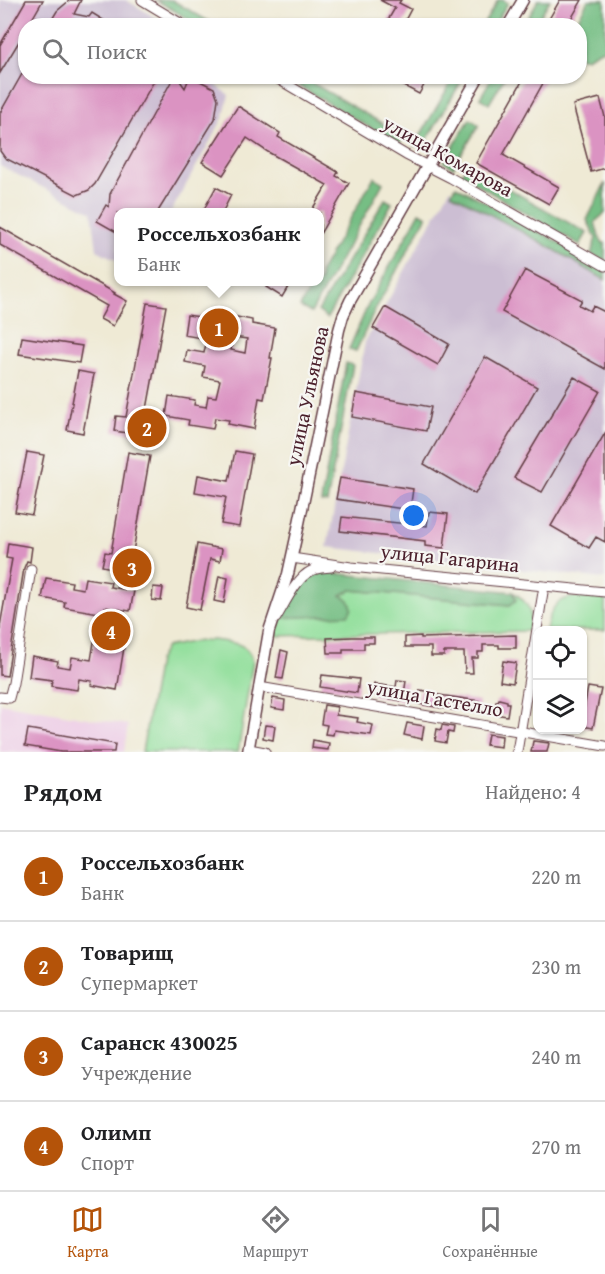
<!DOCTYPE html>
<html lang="ru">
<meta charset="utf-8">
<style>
:root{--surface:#fff;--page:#f6f6f6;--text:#202124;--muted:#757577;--line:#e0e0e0;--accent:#b45309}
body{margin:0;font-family:"Gentium Book Plus",serif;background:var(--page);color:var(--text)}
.controls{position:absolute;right:18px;bottom:18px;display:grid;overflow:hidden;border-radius:12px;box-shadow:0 2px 4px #0004}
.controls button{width:54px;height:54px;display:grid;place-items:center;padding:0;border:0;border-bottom:2px solid var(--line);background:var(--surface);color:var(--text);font:30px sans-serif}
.you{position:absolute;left:414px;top:516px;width:21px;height:21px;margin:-15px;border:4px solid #fff;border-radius:50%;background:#1a73e8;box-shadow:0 0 0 9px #1a73e833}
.badge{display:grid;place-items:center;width:39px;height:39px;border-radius:50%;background:var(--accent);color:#fff;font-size:20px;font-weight:700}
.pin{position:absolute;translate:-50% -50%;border:3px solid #fff;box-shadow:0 2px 6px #0006}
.popup{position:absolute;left:114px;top:208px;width:210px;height:78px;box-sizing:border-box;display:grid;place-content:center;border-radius:12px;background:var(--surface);filter:drop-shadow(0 2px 4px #0005);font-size:20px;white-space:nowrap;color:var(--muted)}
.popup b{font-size:22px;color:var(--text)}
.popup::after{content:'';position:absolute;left:50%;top:100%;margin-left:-12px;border:12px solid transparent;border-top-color:var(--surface)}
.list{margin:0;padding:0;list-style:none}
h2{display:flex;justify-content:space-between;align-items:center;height:78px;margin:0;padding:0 24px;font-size:26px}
h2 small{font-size:20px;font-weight:400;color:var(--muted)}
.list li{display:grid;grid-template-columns:39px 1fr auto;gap:18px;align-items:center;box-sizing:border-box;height:90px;padding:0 24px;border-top:2px solid var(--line)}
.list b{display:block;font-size:22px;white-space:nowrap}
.list p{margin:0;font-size:20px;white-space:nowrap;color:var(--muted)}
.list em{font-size:20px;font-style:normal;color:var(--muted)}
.icon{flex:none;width:33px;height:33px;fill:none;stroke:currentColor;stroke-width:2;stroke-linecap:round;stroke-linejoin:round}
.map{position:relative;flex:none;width:605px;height:752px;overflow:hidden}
.search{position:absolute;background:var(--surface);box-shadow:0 2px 4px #0004;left:18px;right:18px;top:18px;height:66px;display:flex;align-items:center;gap:15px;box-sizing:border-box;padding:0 21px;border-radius:24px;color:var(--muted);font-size:22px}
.sheet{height:438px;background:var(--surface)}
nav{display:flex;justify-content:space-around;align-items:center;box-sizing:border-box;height:84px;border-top:2px solid var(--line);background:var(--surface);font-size:16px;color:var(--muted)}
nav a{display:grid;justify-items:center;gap:3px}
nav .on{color:var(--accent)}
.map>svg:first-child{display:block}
.built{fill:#eed0e7}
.industrial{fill:#ccbed3}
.green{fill:#93df9c;stroke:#6e7f64;stroke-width:1.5}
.forest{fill:#76be84;stroke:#606e58;stroke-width:1.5}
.building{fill:#db93c2;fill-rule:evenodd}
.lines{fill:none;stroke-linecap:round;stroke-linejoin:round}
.minor-casing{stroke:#633d44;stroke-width:11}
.major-casing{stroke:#633d44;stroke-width:13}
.minor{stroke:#fff;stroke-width:9}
.major{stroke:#fff;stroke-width:10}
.labels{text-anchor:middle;stroke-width:4.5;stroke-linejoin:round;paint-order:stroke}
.street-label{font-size:20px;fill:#4a1f2b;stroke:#f6f6f2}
</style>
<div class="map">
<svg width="605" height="752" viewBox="0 0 605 752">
<rect width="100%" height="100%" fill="#f6f6f2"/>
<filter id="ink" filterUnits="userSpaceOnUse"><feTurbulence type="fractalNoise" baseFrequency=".0167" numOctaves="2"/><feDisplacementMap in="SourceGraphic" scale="12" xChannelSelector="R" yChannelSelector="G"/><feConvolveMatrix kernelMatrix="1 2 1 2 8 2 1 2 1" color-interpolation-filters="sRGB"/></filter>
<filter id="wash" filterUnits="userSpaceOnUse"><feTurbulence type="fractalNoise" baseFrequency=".008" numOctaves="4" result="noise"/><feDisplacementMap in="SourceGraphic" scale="24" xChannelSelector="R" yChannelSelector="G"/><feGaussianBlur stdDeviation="1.35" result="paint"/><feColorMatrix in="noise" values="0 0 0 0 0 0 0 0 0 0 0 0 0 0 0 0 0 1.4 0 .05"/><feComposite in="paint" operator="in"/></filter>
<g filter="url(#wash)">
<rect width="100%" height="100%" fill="#efead5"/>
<path class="built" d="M 0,703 L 128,725 L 124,752 L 0,752 Z"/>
<path class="industrial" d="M 0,0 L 126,0 L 168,25 L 26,26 L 26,76 L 206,77 L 229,95 L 223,118 L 171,212 L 118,212 L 118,261 L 97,250 L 92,212 L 0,166 Z
M 450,189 L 605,276 L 605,579 L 327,547 L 365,342 Z"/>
<path class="green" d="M 351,590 L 510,605 L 516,600 L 513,592 C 530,603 532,612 530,631 L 273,636 L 277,618 L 340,596 Z
M 591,596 L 605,598 L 605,630 L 546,630 C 552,599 561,597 591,596 Z
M 213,640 C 231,643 248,641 253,661 L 238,752 L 142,752 L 158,661 L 166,647 L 191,642 Z"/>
<path class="forest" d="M 156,0 L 172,0 L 215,25 L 198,25 Z
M 498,0 L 503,0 L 508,3 L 494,25 L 483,25 Z
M 538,0 L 550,0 L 535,25 L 524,25 Z
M 588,0 L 605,0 L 605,48 L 586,58 L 580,58 L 580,26 L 575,25 Z
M 284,77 L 302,77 L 404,136 L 399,145 Z
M 454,77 L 464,77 L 425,143 L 414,146 Z
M 492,77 L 505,77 L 489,104 L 480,98 Z
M 470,119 L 479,125 L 453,168 L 444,162 Z
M 467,165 L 587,233 L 580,245 L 461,175 Z
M 374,177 L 383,183 L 311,313 L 300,307 L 314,282 L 320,282 L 320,272 Z
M 605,183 L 605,213 L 595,222 L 599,237 L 603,243 L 605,243 L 605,261 L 591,254 L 596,238 L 587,220 Z
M 456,186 L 553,239 L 605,271 L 605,280 L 548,246 L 451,193 Z
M 385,199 L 392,203 L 327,318 L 318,311 Z
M 420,212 L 427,216 L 375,310 L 356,351 L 349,349 L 368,305 Z
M 346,363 L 353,365 L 327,503 L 321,502 Z
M 313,572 L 323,572 L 513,592 L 516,600 L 510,605 L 351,590 L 341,595 L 349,600 L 352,608 L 348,615 L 277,618 L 306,577 Z"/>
<g id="blocks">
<path class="building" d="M 26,0 L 43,0 L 28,26 L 26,26 L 26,30 L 0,73 L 0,45 Z
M 70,0 L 81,0 L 74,14 L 89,17 L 92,13 L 113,26 L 83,26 L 80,24 L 74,26 L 48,26 L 57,11 Z
M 380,0 L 401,0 L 399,3 L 411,9 L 402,26 L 399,26 L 388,20 L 395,8 Z
M 560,0 L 582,0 L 567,26 L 545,26 Z
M 26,67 L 26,76 L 155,76 L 154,81 L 95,184 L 89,190 L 77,195 L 5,158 L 0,151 L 0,113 Z
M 190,76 L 214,88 L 218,99 L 215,119 L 157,213 L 118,213 L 118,233 L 97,221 L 106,205 L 109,207 L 110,194 L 172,80 L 178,78 L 185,88 Z
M 407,76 L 429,76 L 419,94 L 402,85 Z
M 525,76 L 547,76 L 503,155 L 559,187 L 549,204 L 476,163 Z
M 600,98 L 605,117 L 605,168 L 591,172 L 573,105 Z
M 238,106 L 280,133 L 278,137 L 338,172 L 336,176 L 349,183 L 320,234 L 320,213 L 310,213 L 327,185 L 268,152 L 247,138 L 223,175 L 202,162 Z
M 216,187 L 231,195 L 222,213 L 202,213 Z
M 0,227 L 115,293 L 114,294 L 127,301 L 113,326 L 100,319 L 107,306 L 0,245 Z
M 525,270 L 582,300 L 579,305 L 590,311 L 593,306 L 605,312 L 605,369 L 502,312 Z
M 269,282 L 291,282 L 282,297 L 266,287 Z
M 147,303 L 166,306 L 145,420 L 151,421 L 149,436 L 114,431 L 116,416 L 126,417 Z
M 385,307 L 449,344 L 438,365 L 373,328 Z
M 187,315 L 213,319 L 212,324 L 225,326 L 227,315 L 252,320 L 252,324 L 275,328 L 270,358 L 272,358 L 264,399 L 259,398 L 254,429 L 228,424 L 229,420 L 215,418 L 213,429 L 188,425 L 189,420 L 166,416 L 169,396 L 195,400 L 194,405 L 206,407 L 208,396 L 216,397 L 220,380 L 203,377 L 205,366 L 185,362 L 187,350 L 204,353 L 207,339 L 184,335 ZM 233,337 L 247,339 L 245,353 L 231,350 Z
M 22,337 L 82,346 L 79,363 L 19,354 Z
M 485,357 L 537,387 L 475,494 L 424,464 Z
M 78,371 L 94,374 L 83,433 L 67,430 Z
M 574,377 L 600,391 L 542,492 L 514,478 Z
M 356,393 L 431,407 L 426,431 L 352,417 Z
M 605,433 L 605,542 L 596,537 L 589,548 L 551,526 Z
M 235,451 L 252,454 L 239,527 L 221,524 L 226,497 L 195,492 L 198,475 L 229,481 Z
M 27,452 L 44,455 L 32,515 L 15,512 Z
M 128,452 L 150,456 L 132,557 L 144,560 L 141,574 L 102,566 L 105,552 L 111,553 Z
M 340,478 L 413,489 L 410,510 L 336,499 Z
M 429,512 L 448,514 L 444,548 L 425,546 L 425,541 L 340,531 L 342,517 L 427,526 Z
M 8,543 L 32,547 L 30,562 L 27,561 L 24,568 L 7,676 L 0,675 L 0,626 L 12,559 L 6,558 Z
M 197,544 L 222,549 L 220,561 L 210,559 L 200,610 L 186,607 Z
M 219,576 L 228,578 L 224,603 L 214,601 Z
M 46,578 L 72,582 L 71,587 L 83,589 L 85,578 L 111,582 L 110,587 L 134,591 L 130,611 L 105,607 L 104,614 L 64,607 L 65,602 L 42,598 Z
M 153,587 L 163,588 L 161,601 L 152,600 Z
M 98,618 L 128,623 L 117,690 L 91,685 L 92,681 L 79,679 L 77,690 L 51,686 L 52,680 L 29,677 L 32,656 L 58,661 L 57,666 L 70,668 L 72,657 L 91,660 Z
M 516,635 L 516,648 L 499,648 L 499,645 L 483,645 L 483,652 L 478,652 L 478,658 L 472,658 L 473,673 L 465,673 L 464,652 L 444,652 L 444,656 L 431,656 L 431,647 L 405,647 L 405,637 L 421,636 L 421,638 Z
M 352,637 L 374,637 L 374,643 L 364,643 L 364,649 L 343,649 L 343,653 L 328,653 L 327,638 Z
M 281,650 L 288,652 L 283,679 L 276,678 Z
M 503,661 L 516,663 L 513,683 L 500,681 Z
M 322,675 L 359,679 L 357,693 L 320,687 Z
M 397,680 L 406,681 L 403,701 L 372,695 L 374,684 L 396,687 Z
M 588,687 L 601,689 L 593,728 L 582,726 L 582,710 L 584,710 Z
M 420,690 L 433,692 L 432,694 L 479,701 L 477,712 L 455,708 L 455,710 L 418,704 Z
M 273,698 L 285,700 L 284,710 L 271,708 Z
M 499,699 L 507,701 L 507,703 L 509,703 L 507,716 L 494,714 L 496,701 L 498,701 Z
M 324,705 L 337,707 L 336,715 L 358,718 L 357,722 L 373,725 L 371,735 L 334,730 L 333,735 L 325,734 L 327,725 L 321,724 Z
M 407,723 L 424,726 L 422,739 L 404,735 Z
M 265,725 L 275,726 L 273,740 L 263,738 Z
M 442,725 L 454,727 L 453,733 L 448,732 L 446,743 L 435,741 L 437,729 L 441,730 Z
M 28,729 L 115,744 L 114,752 L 61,752 L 25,746 Z
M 488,734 L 502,736 L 501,747 L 486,745 Z
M 313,740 L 329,743 L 328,750 L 312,748 Z
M 533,741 L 549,743 L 547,752 L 531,752 Z"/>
</g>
</g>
<g filter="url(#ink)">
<use href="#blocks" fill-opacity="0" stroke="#633d44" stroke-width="1.5"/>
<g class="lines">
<g class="minor-casing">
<path id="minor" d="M 142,0 L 185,26
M 273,76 L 406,155 L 451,178 L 605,266
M 292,558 L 351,567 L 605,592
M 276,618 C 285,604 296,578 311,571 C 317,568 324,568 331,567
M 259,687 L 605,746
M 0,697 L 9,698 L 13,683 L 31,569
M 249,749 L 265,752
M 517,752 L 544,586"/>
</g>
<g class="major-casing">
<path id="major" d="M 508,26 L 523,0
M 248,752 L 269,631 L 288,574 L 297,533 L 339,330 L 343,316 L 350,301 L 479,76"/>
</g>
<use href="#minor" class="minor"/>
<use href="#major" class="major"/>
</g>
</g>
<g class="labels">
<g class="street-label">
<text transform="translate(448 156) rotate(29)" y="7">улица Комарова</text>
<text transform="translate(307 396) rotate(-78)" y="7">улица Ульянова</text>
<text transform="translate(450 558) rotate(6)" y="7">улица Гагарина</text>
<text transform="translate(435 698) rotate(10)" y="7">улица Гастелло</text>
</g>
</g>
</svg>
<div class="controls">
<button><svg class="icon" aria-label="locate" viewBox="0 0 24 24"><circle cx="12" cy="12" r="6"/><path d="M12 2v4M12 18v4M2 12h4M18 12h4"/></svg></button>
<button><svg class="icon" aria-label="layers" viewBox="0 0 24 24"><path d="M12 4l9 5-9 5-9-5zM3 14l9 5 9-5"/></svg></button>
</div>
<div class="you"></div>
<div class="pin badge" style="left:219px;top:328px">1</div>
<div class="popup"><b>Россельхозбанк</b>Банк</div>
<div class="pin badge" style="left:147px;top:428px">2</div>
<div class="pin badge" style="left:132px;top:568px">3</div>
<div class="pin badge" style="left:111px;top:631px">4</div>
<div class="search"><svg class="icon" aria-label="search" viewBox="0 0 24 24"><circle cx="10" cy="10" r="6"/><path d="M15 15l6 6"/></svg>Поиск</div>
</div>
<section class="sheet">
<h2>Рядом<small>Найдено: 4</small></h2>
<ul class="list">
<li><span class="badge">1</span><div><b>Россельхозбанк</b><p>Банк</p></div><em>220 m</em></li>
<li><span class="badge">2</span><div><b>Товарищ</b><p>Супермаркет</p></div><em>230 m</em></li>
<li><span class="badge">3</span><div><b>Саранск 430025</b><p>Учреждение</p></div><em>240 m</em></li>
<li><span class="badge">4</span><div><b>Олимп</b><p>Спорт</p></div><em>270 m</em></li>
</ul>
</section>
<nav>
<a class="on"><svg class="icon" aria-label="map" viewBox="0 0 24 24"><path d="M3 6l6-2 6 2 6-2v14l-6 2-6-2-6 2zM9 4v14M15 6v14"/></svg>Карта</a>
<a><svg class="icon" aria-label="directions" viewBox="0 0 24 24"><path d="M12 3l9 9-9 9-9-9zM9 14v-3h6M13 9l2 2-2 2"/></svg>Маршрут</a>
<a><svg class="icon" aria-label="saved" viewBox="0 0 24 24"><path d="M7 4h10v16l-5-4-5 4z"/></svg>Сохранённые</a>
</nav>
